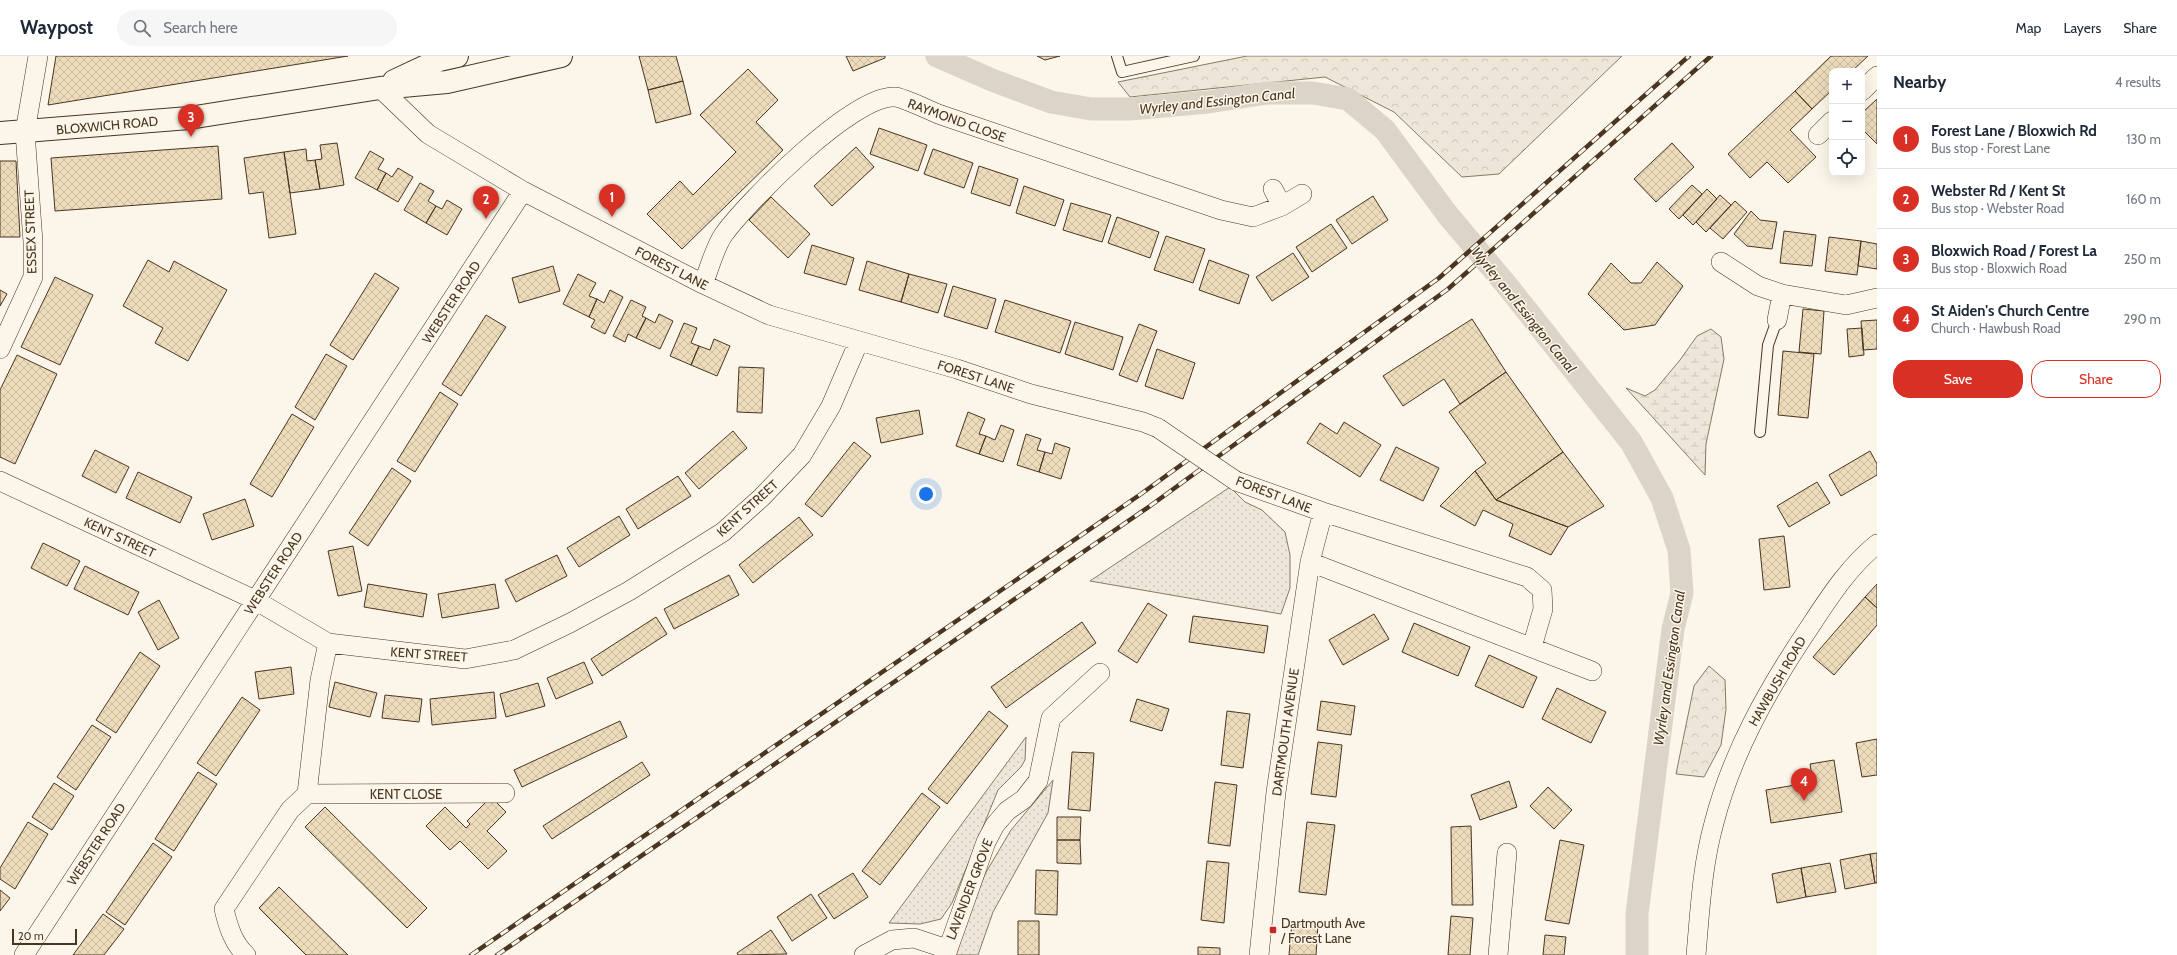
<!DOCTYPE html>
<meta charset="utf-8">
<style>
:root{--surface:#fff;--page:#f6f6f7;--text:#1f2937;--muted:#747a83;--line:#e0e1e3;--accent:#d93025}
body{margin:0;font-family:Cabin,sans-serif;background:var(--page);color:var(--text)}
.controls{position:absolute;right:12px;top:12px;display:grid;overflow:hidden;border-radius:8px;box-shadow:0 4px 16px #0002}
.controls button{width:36px;height:36px;display:grid;place-items:center;padding:0;border:0;border-bottom:1px solid var(--line);background:var(--surface);color:var(--text);font:20px sans-serif}
.scale{position:absolute;left:12px;bottom:10px;width:65px;box-sizing:border-box;padding-left:4px;border:2px solid #4a3520;border-top:0;font-size:11px;line-height:14px;white-space:nowrap;color:#4a3520;-webkit-text-stroke:3px #fbf6e9;paint-order:stroke}
.you{position:absolute;left:926px;top:438px;width:14px;height:14px;margin:-10px;border:3px solid #fff;border-radius:50%;background:#1a73e8;box-shadow:0 0 0 6px #1a73e833}
.badge{display:grid;place-items:center;width:26px;height:26px;border-radius:50%;background:var(--accent);color:#fff;font-size:13px;font-weight:700}
.pin{position:absolute;translate:-50% -33px;filter:drop-shadow(0 1px 2px #0008)}
.pin::after{content:'';position:absolute;top:21px;width:14px;height:12px;background:inherit;clip-path:polygon(0 0,100% 0,50% 100%)}
.list{margin:0;padding:0;list-style:none}
h2{display:flex;justify-content:space-between;align-items:center;height:52px;margin:0;padding:0 16px;font-size:17px}
h2 small{font-size:13px;font-weight:400;color:var(--muted)}
.list li{display:grid;grid-template-columns:26px 1fr auto;gap:12px;align-items:center;box-sizing:border-box;height:60px;padding:0 16px;border-top:1px solid var(--line)}
.list b{display:block;font-size:15px;white-space:nowrap}
.list p{margin:0;font-size:13px;white-space:nowrap;color:var(--muted)}
.list em{font-size:13px;font-style:normal;color:var(--muted)}
.actions{display:flex;gap:8px;padding:12px 16px}
.actions a{flex:1;padding:9px 0;border:1px solid var(--accent);border-radius:16px;text-align:center;font-size:14px;color:var(--accent)}
.actions .main{background:var(--accent);color:#fff}
.icon{flex:none;width:22px;height:22px;fill:none;stroke:currentColor;stroke-width:2;stroke-linecap:round;stroke-linejoin:round}
.map{position:relative;flex:none;width:1877px;height:899px;overflow:hidden}
header{display:flex;align-items:center;gap:24px;box-sizing:border-box;height:56px;padding:0 20px;background:var(--surface);border-bottom:1px solid var(--line)}
header strong{font-size:19px}
nav{display:flex;gap:22px;margin-inline-start:auto;font-size:14px}
.search{width:280px;height:36px;background:var(--page);display:flex;align-items:center;gap:10px;box-sizing:border-box;padding:0 14px;border-radius:22px;color:var(--muted);font-size:15px}
main{display:flex}
aside{flex:1;background:var(--surface)}
.map>svg:first-child{display:block}
.grass{fill:url(#grass-dots);stroke:#887966}
.forest{fill:url(#forest-crowns);stroke:#887966}
.wetland{fill:url(#wetland-marsh);stroke:#887966}
.lines{fill:none;stroke-linecap:round;stroke-linejoin:round}
.canal{stroke:#dcd4c6;stroke-width:23}
.building{fill:url(#building-cross-hatch);stroke:#4a3520}
.lane-casing{stroke:#4a3520;stroke-width:12}
.street-casing{stroke:#4a3520;stroke-width:20}
.secondary-casing{stroke:#4a3520;stroke-width:24}
.lane{stroke:#fbf6e9;stroke-width:10}
.street{stroke:#fbf6e9;stroke-width:19}
.secondary{stroke:#fbf6e9;stroke-width:22}
.rail-casing{stroke:#4a3520;stroke-width:4.5}
.rail{stroke:#fbf6e9;stroke-width:3;stroke-dasharray:9;stroke-linecap:butt}
.street-bridge-casing{stroke:#4a3520;stroke-width:20;stroke-linecap:butt}
.street-bridge{stroke:#fbf6e9;stroke-width:19}
.poi-dot{fill:#c62828;stroke:#fbf6e9;stroke-width:1.5}
.labels{text-anchor:middle;stroke-width:3;stroke-linejoin:round;paint-order:stroke}
.street-label{font-size:13px;fill:#4a3520;stroke:#fbf6e9}
.poi-label{font-size:13px;fill:#4a3520;stroke:#fbf6e9;text-anchor:start}
.water-label{font-size:14px;font-style:italic;fill:#4a3520;stroke:#fbf6e9}
</style>
<header>
<strong>Waypost</strong>
<div class="search"><svg class="icon" aria-label="search" viewBox="0 0 24 24"><circle cx="10" cy="10" r="6"/><path d="M15 15l6 6"/></svg>Search here</div>
<nav><a>Map</a><a>Layers</a><a>Share</a></nav>
</header>
<main>
<div class="map">
<svg width="1877" height="899" viewBox="0 0 1877 899">
<defs>
<pattern id="grass-dots" width="8" height="8" patternUnits="userSpaceOnUse"><rect width="8" height="8" fill="#ede6d9"/><path d="M2 2h.1M6 6h.1" fill="none" stroke="#cdc6ba" stroke-width="1.8" stroke-linecap="round"/></pattern>
<pattern id="forest-crowns" width="20" height="18" patternUnits="userSpaceOnUse"><rect width="20" height="18" fill="#ede6d9"/><path d="M2 6a3 3 0 1 1 6 0M12 15a3 3 0 1 1 6 0" fill="none" stroke="#cdc6ba"/></pattern>
<pattern id="wetland-marsh" width="20" height="14" patternUnits="userSpaceOnUse"><rect width="20" height="14" fill="#ede6d9"/><path d="M1 5h8M5 5V1M11 12h8M15 12V8" fill="none" stroke="#cdc6ba"/></pattern>
<pattern id="building-cross-hatch" width="8" height="8" patternUnits="userSpaceOnUse"><rect width="8" height="8" fill="#ecdcbc"/><path d="M0 0l8 8M0 8l8-8" fill="none" stroke="#ccbda1"/></pattern>
</defs>
<rect width="100%" height="100%" fill="#fbf6e9"/>
<path class="grass" d="M 1230,431 L 1245,446 L 1262,454 L 1285,476 L 1290,499 L 1290,532 L 1281,558 L 1090,525 Z
M 1026,681 L 1025,704 L 1021,711 L 998,734 L 952,847 L 941,863 L 920,868 L 889,867 Z
M 1053,724 L 1048,757 L 993,856 L 978,899 L 956,899 L 957,891 L 985,818 L 1011,774 Z"/>
<path class="forest" d="M 1247,0 L 1622,0 L 1499,118 L 1462,121 L 1394,56 L 1325,21 L 1130,41 L 1118,26 Z
M 1709,610 L 1725,624 L 1726,653 L 1721,689 L 1704,721 L 1676,718 L 1694,630 Z"/>
<path class="wetland" d="M 1711,273 L 1721,281 L 1724,303 L 1706,388 L 1705,419 L 1626,332 L 1645,340 L 1655,334 L 1680,304 L 1697,280 Z"/>
<g class="lines">
<path class="canal" d="M 937,0 L 992,24 L 1051,46 L 1091,53 L 1130,53 L 1208,46 L 1268,37 L 1313,37 L 1348,43 L 1385,74 L 1447,158 L 1509,232 L 1631,386 L 1662,442 L 1679,494 L 1682,537 L 1673,573 L 1637,858 L 1637,899"/>
</g>
<path class="building" d="M 56,0 L 348,0 L 48,49 Z
M 639,0 L 676,0 L 683,25 L 648,34 Z
M 846,0 L 885,0 L 885,2 L 853,15 Z
M 1037,0 L 1060,0 L 1045,4 Z
M 1831,0 L 1868,0 L 1852,15 L 1832,15 L 1832,34 L 1812,53 L 1795,35 Z
M 748,13 L 778,44 L 756,66 L 783,94 L 682,193 L 647,158 L 680,125 L 693,139 L 736,96 L 700,59 Z
M 683,25 L 691,58 L 656,67 L 648,34 Z
M 1795,35 L 1812,53 L 1790,74 L 1816,101 L 1788,127 L 1767,106 L 1750,122 L 1728,98 Z
M 1877,43 L 1877,88 L 1862,73 L 1862,57 Z
M 879,72 L 927,89 L 918,115 L 870,98 Z
M 337,87 L 344,129 L 320,133 L 315,104 L 322,103 L 320,89 Z
M 1672,87 L 1694,111 L 1656,146 L 1634,123 Z
M 218,90 L 222,143 L 55,155 L 51,102 Z
M 856,91 L 874,111 L 832,150 L 814,130 Z
M 306,93 L 307,105 L 315,104 L 320,133 L 290,137 L 284,96 Z
M 933,93 L 973,107 L 964,132 L 924,118 Z
M 370,95 L 384,103 L 378,113 L 386,117 L 377,134 L 355,122 Z
M 284,96 L 296,178 L 269,182 L 263,136 L 249,138 L 244,102 Z
M 0,105 L 16,105 L 20,181 L 0,181 Z
M 979,110 L 1018,123 L 1010,150 L 971,137 Z
M 398,112 L 413,121 L 398,146 L 377,134 L 386,117 L 392,121 Z
M 420,127 L 434,135 L 428,145 L 436,150 L 426,167 L 404,154 Z
M 1692,129 L 1702,138 L 1679,163 L 1669,153 Z
M 1024,130 L 1064,144 L 1055,170 L 1016,157 Z
M 1707,133 L 1717,143 L 1693,169 L 1683,159 Z
M 1720,139 L 1731,149 L 1706,176 L 1696,166 Z
M 1373,140 L 1388,164 L 1352,188 L 1336,164 Z
M 771,141 L 810,178 L 788,202 L 749,164 Z
M 447,144 L 462,153 L 447,179 L 426,167 L 436,150 L 442,153 Z
M 1735,145 L 1747,156 L 1723,183 L 1710,172 Z
M 1071,147 L 1111,159 L 1102,186 L 1063,174 Z
M 1751,155 L 1760,164 L 1777,166 L 1772,193 L 1747,190 L 1734,178 Z
M 1117,161 L 1159,176 L 1150,202 L 1108,187 Z
M 1331,168 L 1347,192 L 1312,216 L 1296,191 Z
M 1784,175 L 1816,179 L 1812,210 L 1780,207 Z
M 1166,180 L 1205,193 L 1193,227 L 1154,214 Z
M 1829,181 L 1861,185 L 1857,219 L 1825,215 Z
M 1861,185 L 1877,188 L 1877,213 L 1858,210 Z
M 812,189 L 854,202 L 846,229 L 804,217 Z
M 1293,197 L 1309,221 L 1272,245 L 1256,221 Z
M 148,204 L 169,216 L 174,205 L 227,234 L 188,305 L 155,287 L 163,272 L 123,250 Z
M 1209,204 L 1249,219 L 1239,248 L 1199,234 Z
M 867,205 L 909,218 L 901,246 L 859,234 Z
M 1657,206 L 1683,230 L 1655,269 L 1624,274 L 1588,238 L 1611,207 L 1631,227 L 1641,227 Z
M 553,210 L 560,235 L 519,247 L 512,222 Z
M 375,217 L 399,232 L 353,304 L 330,289 Z
M 578,218 L 596,227 L 589,240 L 597,243 L 589,261 L 563,248 Z
M 909,218 L 947,228 L 938,257 L 901,246 Z
M 55,221 L 93,239 L 60,309 L 21,291 Z
M 953,230 L 996,243 L 987,273 L 944,260 Z
M 0,234 L 7,238 L 0,250 Z
M 610,234 L 623,241 L 605,278 L 591,271 L 595,264 L 589,261 L 597,243 L 604,247 Z
M 631,244 L 646,251 L 642,260 L 646,262 L 636,282 L 628,278 L 625,286 L 613,280 Z
M 1005,244 L 1071,265 L 1060,297 L 995,276 Z
M 1803,253 L 1824,255 L 1821,298 L 1799,296 Z
M 659,258 L 673,265 L 660,293 L 636,282 L 646,262 L 655,267 Z
M 486,259 L 506,271 L 461,340 L 442,328 Z
M 1472,263 L 1506,316 L 1460,348 L 1444,323 L 1403,350 L 1383,320 Z
M 1877,264 L 1877,293 L 1863,294 L 1861,265 Z
M 1075,266 L 1123,281 L 1113,314 L 1065,298 Z
M 684,267 L 697,272 L 691,287 L 699,290 L 691,309 L 670,300 Z
M 1139,268 L 1157,275 L 1137,326 L 1119,319 Z
M 1862,272 L 1864,299 L 1849,301 L 1847,273 Z
M 714,283 L 730,290 L 717,320 L 691,309 L 699,290 L 710,294 Z
M 1157,293 L 1195,307 L 1183,343 L 1145,330 Z
M 1783,295 L 1814,298 L 1808,362 L 1778,359 Z
M 326,298 L 347,310 L 315,364 L 295,351 Z
M 17,299 L 57,318 L 15,408 L 0,401 L 0,334 Z
M 739,311 L 764,312 L 762,357 L 737,356 Z
M 1506,316 L 1563,396 L 1496,444 L 1475,415 L 1486,407 L 1449,356 Z
M 440,336 L 458,348 L 415,416 L 397,405 Z
M 919,354 L 923,378 L 881,387 L 876,362 Z
M 968,356 L 985,363 L 979,378 L 986,380 L 979,398 L 956,390 Z
M 292,358 L 314,371 L 272,441 L 250,428 Z
M 1344,366 L 1381,389 L 1360,421 L 1307,387 L 1320,367 L 1337,378 Z
M 1001,369 L 1014,374 L 1003,406 L 979,398 L 986,380 L 995,384 Z
M 733,375 L 747,392 L 699,433 L 685,417 Z
M 1026,378 L 1041,383 L 1037,394 L 1045,396 L 1039,416 L 1017,409 Z
M 854,386 L 871,400 L 822,461 L 805,448 Z
M 1055,387 L 1070,392 L 1061,423 L 1039,416 L 1045,396 L 1052,398 Z
M 1396,391 L 1439,412 L 1423,445 L 1380,424 Z
M 95,394 L 129,411 L 116,437 L 82,420 Z
M 1870,395 L 1877,408 L 1877,419 L 1841,440 L 1829,419 Z
M 1563,396 L 1604,450 L 1568,471 L 1496,444 Z
M 392,412 L 411,425 L 368,490 L 349,477 Z
M 1475,415 L 1496,444 L 1568,471 L 1551,499 L 1509,480 L 1513,468 L 1483,454 L 1475,470 L 1440,450 Z
M 138,416 L 192,441 L 180,467 L 126,442 Z
M 678,420 L 691,440 L 638,473 L 626,453 Z
M 1817,426 L 1830,447 L 1789,471 L 1777,450 Z
M 245,443 L 254,470 L 212,484 L 203,458 Z
M 619,460 L 630,479 L 579,511 L 567,492 Z
M 799,461 L 813,479 L 753,527 L 739,509 Z
M 1784,480 L 1790,531 L 1764,534 L 1759,483 Z
M 43,487 L 80,505 L 67,530 L 31,512 Z
M 353,490 L 362,535 L 338,540 L 328,495 Z
M 557,499 L 567,520 L 516,546 L 505,524 Z
M 85,510 L 139,536 L 128,559 L 74,533 Z
M 729,519 L 739,539 L 674,573 L 664,553 Z
M 368,528 L 427,538 L 423,561 L 364,551 Z
M 495,528 L 499,552 L 442,562 L 438,538 Z
M 1877,528 L 1877,552 L 1865,541 Z
M 1865,541 L 1877,552 L 1877,569 L 1834,619 L 1813,601 Z
M 159,544 L 179,582 L 158,594 L 138,556 Z
M 1148,547 L 1167,559 L 1137,607 L 1118,595 Z
M 1374,558 L 1389,583 L 1343,609 L 1329,584 Z
M 1193,560 L 1268,570 L 1264,597 L 1189,586 Z
M 656,561 L 667,578 L 602,620 L 591,603 Z
M 1082,566 L 1096,587 L 1006,652 L 991,631 Z
M 1414,567 L 1470,591 L 1458,620 L 1402,596 Z
M 140,596 L 160,610 L 116,677 L 96,664 Z
M 1489,599 L 1537,621 L 1523,652 L 1475,630 Z
M 584,606 L 593,627 L 556,643 L 547,622 Z
M 291,611 L 294,638 L 259,643 L 255,616 Z
M 335,626 L 377,637 L 370,661 L 329,651 Z
M 538,627 L 545,650 L 506,661 L 500,638 Z
M 1557,632 L 1606,656 L 1591,687 L 1542,663 Z
M 494,636 L 496,662 L 432,669 L 430,643 Z
M 385,639 L 422,643 L 419,666 L 382,662 Z
M 242,641 L 260,654 L 216,720 L 197,707 Z
M 1137,643 L 1169,653 L 1162,675 L 1130,665 Z
M 1321,645 L 1355,650 L 1351,679 L 1317,674 Z
M 989,655 L 1008,670 L 947,748 L 928,733 Z
M 1227,655 L 1250,658 L 1243,712 L 1221,709 Z
M 620,665 L 627,681 L 522,731 L 514,714 Z
M 92,669 L 111,681 L 76,734 L 57,721 Z
M 1877,683 L 1877,719 L 1862,721 L 1856,687 Z
M 1318,686 L 1342,689 L 1336,741 L 1311,738 Z
M 1072,696 L 1094,697 L 1090,755 L 1068,753 Z
M 1834,704 L 1842,756 L 1771,767 L 1766,734 L 1813,726 L 1810,708 Z
M 642,706 L 650,719 L 552,783 L 543,770 Z
M 198,716 L 217,728 L 174,795 L 155,783 Z
M 1509,725 L 1517,751 L 1480,764 L 1471,739 Z
M 1215,726 L 1237,729 L 1230,790 L 1208,787 Z
M 54,727 L 74,740 L 52,774 L 32,761 Z
M 1548,731 L 1572,754 L 1554,773 L 1530,750 Z
M 922,737 L 940,751 L 880,829 L 862,815 Z
M 491,741 L 506,756 L 487,775 L 507,795 L 488,813 L 460,785 L 450,794 L 426,770 L 445,751 L 466,772 L 470,768 L 467,765 Z
M 325,751 L 427,852 L 407,872 L 305,771 Z
M 1057,761 L 1081,761 L 1080,784 L 1057,784 Z
M 28,766 L 48,778 L 15,833 L 0,823 L 0,812 Z
M 1307,766 L 1335,769 L 1326,839 L 1299,836 Z
M 1471,770 L 1473,849 L 1452,849 L 1451,771 Z
M 1057,784 L 1080,784 L 1081,808 L 1057,807 Z
M 1560,784 L 1584,789 L 1569,868 L 1545,864 Z
M 153,787 L 172,801 L 125,869 L 106,856 Z
M 1877,797 L 1877,827 L 1875,827 L 1870,798 Z
M 1870,798 L 1875,827 L 1845,833 L 1840,804 Z
M 1207,805 L 1229,807 L 1224,867 L 1201,864 Z
M 1830,807 L 1836,836 L 1806,841 L 1801,812 Z
M 1801,812 L 1806,841 L 1777,847 L 1772,818 Z
M 1036,814 L 1058,815 L 1057,859 L 1035,858 Z
M 853,817 L 868,841 L 834,863 L 818,839 Z
M 279,831 L 348,899 L 306,899 L 259,852 Z
M 0,834 L 10,842 L 0,855 Z
M 811,838 L 827,862 L 792,885 L 777,861 Z
M 103,858 L 124,873 L 104,899 L 73,899 Z
M 1451,860 L 1473,862 L 1470,899 L 1448,899 Z
M 1018,865 L 1039,865 L 1039,899 L 1018,899 Z
M 1292,866 L 1318,868 L 1316,899 L 1289,899 Z
M 771,874 L 787,898 L 738,899 L 737,897 Z
M 1545,879 L 1566,881 L 1564,899 L 1543,899 Z
M 1198,891 L 1220,892 L 1220,899 L 1198,899 Z"/>
<g class="lines">
<g class="lane-casing">
<path id="lane" d="M 1117,0 L 1122,16 L 1194,0
M 1760,376 L 1768,289 L 1777,264"/>
</g>
<g class="street-casing">
<path id="street" d="M 380,32 L 428,78 L 523,135 L 703,228 L 769,259 L 957,313 L 1031,338 L 1143,366 L 1158,372
M 1862,35 L 1877,20
M 1818,79 L 1832,65
M 1273,133 L 1282,150
M 1721,206 L 1758,230 L 1782,238 L 1846,249 L 1877,242
M 703,228 C 709,214 715,190 724,178 C 748,145 854,38 895,41 C 905,42 930,55 941,59 L 1221,154 L 1253,161 L 1282,150 L 1302,138
M 1777,264 L 1782,238
M 0,293 L 33,221 L 33,186 L 25,76 L 38,0
M 0,425 L 255,544 L 328,587 L 465,603 L 514,594 L 570,567 L 629,535 L 723,476 L 762,441 L 802,399 L 831,350 L 859,285
M 1236,425 L 1323,456 L 1527,521 L 1542,534 L 1543,553 L 1532,591
M 1310,506 L 1592,615
M 307,738 L 320,624 L 328,587
M 24,899 L 523,135
M 246,899 C 233,887 228,870 224,853 L 290,754 L 307,738 L 505,737
M 864,899 L 892,884 L 914,882 L 947,893
M 946,899 L 986,786 L 995,769 L 1007,755 L 1024,743 L 1038,725 L 1051,662 L 1100,617
M 1259,899 L 1276,736 L 1310,506 L 1323,456
M 1498,899 L 1507,797
M 1696,899 C 1700,855 1702,810 1714,767 C 1732,697 1767,635 1807,575 C 1827,545 1848,511 1877,488"/>
</g>
<g class="secondary-casing">
<path id="secondary" d="M 394,25 L 439,4 L 457,0
M 0,77 L 189,62 L 380,32 L 447,26 L 561,0"/>
</g>
<use href="#lane" class="lane"/>
<use href="#street" class="street"/>
<use href="#secondary" class="secondary"/>
<g class="rail-casing">
<path id="rail" d="M 471,899 L 1141,438 L 1439,222 L 1689,0
M 497,899 L 1150,450 L 1448,233 L 1711,0"/>
</g>
<use href="#rail" class="rail"/>
<g class="street-bridge-casing">
<path id="street-bridge" d="M 1158,372 L 1236,425"/>
</g>
<use href="#street-bridge" class="street-bridge"/>
</g>
<rect class="poi-dot" x="1269" y="870" width="8" height="8" rx="2"/>
<g class="labels">
<g class="street-label">
<text transform="translate(957 64) rotate(20)" y="5">RAYMOND CLOSE</text>
<text transform="translate(107 69) rotate(-5)" y="5">BLOXWICH ROAD</text>
<text transform="translate(30 176) rotate(-92)" y="5">ESSEX STREET</text>
<text transform="translate(672 212) rotate(27)" y="5">FOREST LANE</text>
<text transform="translate(451 246) rotate(-57)" y="5">WEBSTER ROAD</text>
<text transform="translate(976 320) rotate(18)" y="5">FOREST LANE</text>
<text transform="translate(1274 438) rotate(21)" y="5">FOREST LANE</text>
<text transform="translate(747 452) rotate(-42)" y="5">KENT STREET</text>
<text transform="translate(120 481) rotate(25)" y="5">KENT STREET</text>
<text transform="translate(273 517) rotate(-57)" y="5">WEBSTER ROAD</text>
<text transform="translate(429 598) rotate(4)" y="5">KENT STREET</text>
<text transform="translate(1777 625) rotate(-60)" y="5">HAWBUSH ROAD</text>
<text transform="translate(1285 676) rotate(-82)" y="5">DARTMOUTH AVENUE</text>
<text x="406" y="743">KENT CLOSE</text>
<text transform="translate(96 788) rotate(-57)" y="5">WEBSTER ROAD</text>
<text transform="translate(969 833) rotate(-69)" y="5">LAVENDER GROVE</text>
</g>
<g class="poi-label">
<text x="1281" y="872">Dartmouth Ave<tspan x="1281" dy="15">/ Forest Lane</tspan></text>
</g>
<g class="water-label">
<text transform="translate(1217 45) rotate(-6)" y="5">Wyrley and Essington Canal</text>
<text transform="translate(1524 254) rotate(51)" y="5">Wyrley and Essington Canal</text>
<text transform="translate(1669 612) rotate(-82)" y="5">Wyrley and Essington Canal</text>
</g>
</g>
</svg>
<div class="controls">
<button>+</button>
<button>−</button>
<button><svg class="icon" aria-label="locate" viewBox="0 0 24 24"><circle cx="12" cy="12" r="6"/><path d="M12 2v4M12 18v4M2 12h4M18 12h4"/></svg></button>
</div>
<div class="scale">20 m</div>
<div class="you"></div>
<div class="pin badge" style="left:612px;top:161px">1</div>
<div class="pin badge" style="left:486px;top:163px">2</div>
<div class="pin badge" style="left:191px;top:81px">3</div>
<div class="pin badge" style="left:1804px;top:745px">4</div>
</div>
<aside>
<h2>Nearby<small>4 results</small></h2>
<ul class="list">
<li><span class="badge">1</span><div><b>Forest Lane / Bloxwich Rd</b><p>Bus stop · Forest Lane</p></div><em>130 m</em></li>
<li><span class="badge">2</span><div><b>Webster Rd / Kent St</b><p>Bus stop · Webster Road</p></div><em>160 m</em></li>
<li><span class="badge">3</span><div><b>Bloxwich Road / Forest La</b><p>Bus stop · Bloxwich Road</p></div><em>250 m</em></li>
<li><span class="badge">4</span><div><b>St Aiden's Church Centre</b><p>Church · Hawbush Road</p></div><em>290 m</em></li>
</ul>
<div class="actions"><a class="main">Save</a><a>Share</a></div>
</aside>
</main>
